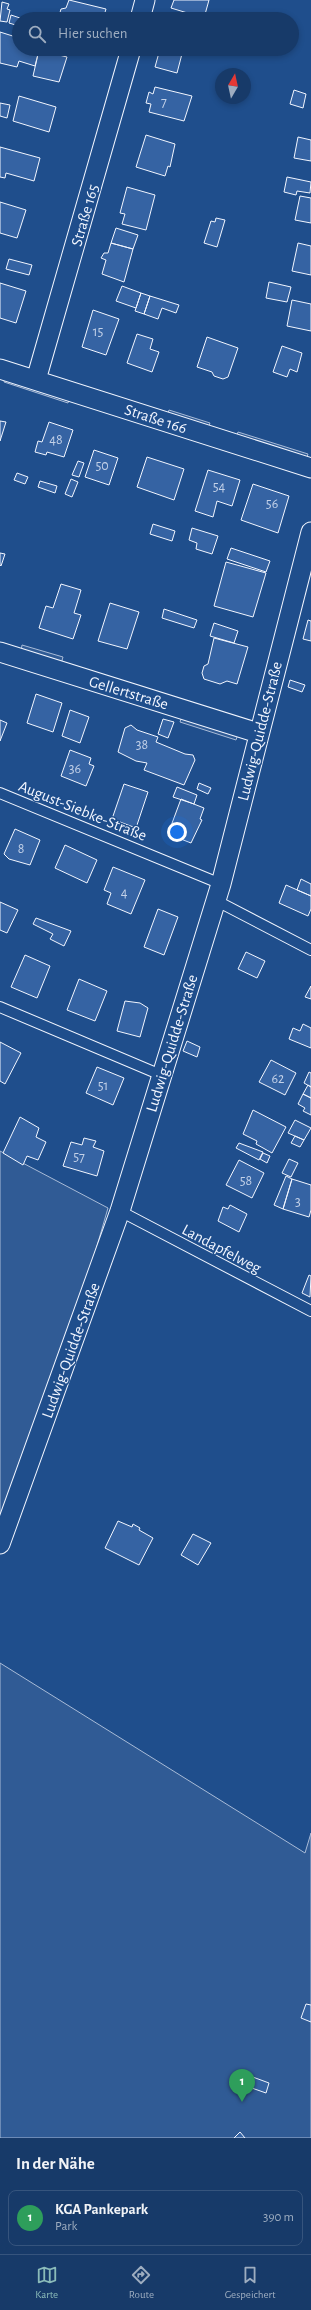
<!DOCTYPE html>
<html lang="de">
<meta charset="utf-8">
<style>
:root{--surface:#173a69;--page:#20416f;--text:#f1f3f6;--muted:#9eadc0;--line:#36547d;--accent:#8bbbb9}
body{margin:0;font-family:"Alegreya Sans",sans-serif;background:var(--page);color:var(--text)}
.compass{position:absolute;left:215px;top:68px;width:36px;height:36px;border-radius:50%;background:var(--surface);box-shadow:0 2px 6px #0003;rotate:9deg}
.you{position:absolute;left:177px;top:832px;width:14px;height:14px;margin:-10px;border:3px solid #fff;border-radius:50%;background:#1a73e8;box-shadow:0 0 0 6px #1a73e833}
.badge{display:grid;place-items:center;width:26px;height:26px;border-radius:50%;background:var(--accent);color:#fff;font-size:13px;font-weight:700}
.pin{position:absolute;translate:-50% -33px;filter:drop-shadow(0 1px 2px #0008)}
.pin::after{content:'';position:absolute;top:21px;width:14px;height:12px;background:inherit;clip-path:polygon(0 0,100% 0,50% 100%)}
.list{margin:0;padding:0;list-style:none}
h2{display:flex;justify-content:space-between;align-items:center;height:52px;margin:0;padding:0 16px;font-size:17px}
h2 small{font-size:13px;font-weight:400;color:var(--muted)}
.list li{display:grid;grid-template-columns:26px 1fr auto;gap:12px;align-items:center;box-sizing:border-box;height:56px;margin:0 8px 8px;padding:0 8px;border:1px solid var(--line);border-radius:8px}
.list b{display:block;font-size:15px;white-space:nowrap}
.list p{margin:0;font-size:13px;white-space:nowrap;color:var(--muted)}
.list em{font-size:13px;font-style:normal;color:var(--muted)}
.icon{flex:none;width:22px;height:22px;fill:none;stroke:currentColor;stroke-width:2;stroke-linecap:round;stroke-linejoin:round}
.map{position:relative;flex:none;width:311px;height:2138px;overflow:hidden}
.search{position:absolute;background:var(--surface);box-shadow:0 2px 6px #0003;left:12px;right:12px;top:12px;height:44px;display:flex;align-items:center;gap:10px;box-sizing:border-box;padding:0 14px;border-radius:22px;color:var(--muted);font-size:15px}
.sheet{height:116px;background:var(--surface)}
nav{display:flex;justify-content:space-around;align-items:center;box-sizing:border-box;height:56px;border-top:1px solid var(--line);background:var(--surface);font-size:11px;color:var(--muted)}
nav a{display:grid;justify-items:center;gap:2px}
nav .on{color:var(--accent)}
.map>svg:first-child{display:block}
.built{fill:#305b95;stroke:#a8bbd7}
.building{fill:#3563a3;stroke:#f2f6ff}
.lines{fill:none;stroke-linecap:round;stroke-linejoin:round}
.lane-casing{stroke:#f2f6ff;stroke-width:12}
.street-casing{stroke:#f2f6ff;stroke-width:21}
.lane{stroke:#1f4e8c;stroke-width:10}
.street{stroke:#1f4e8c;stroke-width:19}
.labels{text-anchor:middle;stroke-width:3;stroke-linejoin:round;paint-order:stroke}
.number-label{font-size:14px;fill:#c3d1e8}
.street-label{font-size:16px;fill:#f2f6ff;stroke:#1f4e8c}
</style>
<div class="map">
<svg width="311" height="2138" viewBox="0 0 311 2138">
<rect width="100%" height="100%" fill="#1f4e8c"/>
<path class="built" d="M 6,375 L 70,396 L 68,403 L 4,382 Z
M 169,410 L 210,423 L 208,429 L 167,416 Z
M 238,432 L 308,454 L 306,460 L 236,438 Z
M 22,645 L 63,657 L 61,664 L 21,651 Z
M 182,716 L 238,734 L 236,740 L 180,722 Z
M 0,1151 L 108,1208 L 81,1301 L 0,1532 Z
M 0,1663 L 305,1853 L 311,1833 L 311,2138 L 0,2138 Z"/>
<path class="building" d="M 69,0 L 106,9 L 103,19 L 61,19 L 59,16 L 61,9 L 66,8 Z
M 174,0 L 209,0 L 204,18 L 171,8 Z
M 2,2 L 9,4 L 7,9 L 10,10 L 7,22 L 0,21 Z
M 11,15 L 23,19 L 19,19 L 19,26 L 9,23 Z
M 0,32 L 19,38 L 19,49 L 39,50 L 35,66 L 19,61 L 17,67 L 0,63 Z
M 160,49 L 183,50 L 177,73 L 155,67 Z
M 39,50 L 67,57 L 59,82 L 33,76 Z
M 155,87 L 192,96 L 184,121 L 149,112 L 151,104 L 146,103 L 149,92 L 153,94 Z
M 294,90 L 306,94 L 303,108 L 290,104 Z
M 19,96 L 56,107 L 49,132 L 13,121 Z
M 0,103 L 10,105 L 7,118 L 0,116 Z
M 146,135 L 175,144 L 170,167 L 168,166 L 165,176 L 136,167 Z
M 298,137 L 311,140 L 311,161 L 294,158 Z
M 0,147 L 40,158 L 34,181 L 6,173 L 5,178 L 0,177 Z
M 287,177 L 311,182 L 310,193 L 297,191 L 296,195 L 284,192 Z
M 127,187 L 155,195 L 146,230 L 122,224 L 125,214 L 120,213 Z
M 300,196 L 311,198 L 311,223 L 295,220 Z
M 0,202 L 26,210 L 17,238 L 0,233 Z
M 216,218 L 225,220 L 217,247 L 204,243 L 211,221 L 215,222 Z
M 116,228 L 138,235 L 133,249 L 111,243 Z
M 111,243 L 133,249 L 124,282 L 102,274 L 106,260 L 101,258 L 104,253 L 108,253 Z
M 298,243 L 311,246 L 311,275 L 292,271 Z
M 9,259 L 32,265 L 29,275 L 6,269 Z
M 269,282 L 291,287 L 287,302 L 266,298 Z
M 0,283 L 26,291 L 16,323 L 0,318 Z
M 122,286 L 141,293 L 136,308 L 116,301 Z
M 141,293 L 150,296 L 144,314 L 135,311 Z
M 150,296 L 179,305 L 176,313 L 162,308 L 158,319 L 144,314 Z
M 292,300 L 311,304 L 311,331 L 287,326 Z
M 93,310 L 119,319 L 106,355 L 82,347 Z
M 137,334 L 153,339 L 150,349 L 159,352 L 152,372 L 127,363 Z
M 207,337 L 238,348 L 228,377 L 223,379 L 214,376 L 212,372 L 197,367 Z
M 282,346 L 302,353 L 297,372 L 290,369 L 287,377 L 273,372 Z
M 0,421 L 6,422 L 0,441 Z
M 49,422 L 73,430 L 64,457 L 47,452 L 46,455 L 35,452 L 38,441 L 42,442 Z
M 94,450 L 118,458 L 109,485 L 85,477 Z
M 147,457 L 184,469 L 174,500 L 137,487 Z
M 78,461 L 84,463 L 79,477 L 72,475 Z
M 208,470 L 240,480 L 232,506 L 217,501 L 213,517 L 195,511 Z
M 17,473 L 28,477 L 25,484 L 14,480 Z
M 71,479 L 78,482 L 72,497 L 65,494 Z
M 40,481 L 57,486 L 55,493 L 38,487 Z
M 253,484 L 289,496 L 278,533 L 241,520 Z
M 153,524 L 175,531 L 172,541 L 150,534 Z
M 192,528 L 218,536 L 212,554 L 196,549 L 197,543 L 189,540 Z
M 231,548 L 270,561 L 266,572 L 227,559 Z
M 0,553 L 5,554 L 1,566 L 0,565 Z
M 226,562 L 266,573 L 253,617 L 214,606 Z
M 61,584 L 81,590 L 74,613 L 81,615 L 73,639 L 39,628 L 46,606 L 53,608 Z
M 110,603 L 139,612 L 127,649 L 98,641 Z
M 164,609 L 197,620 L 194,628 L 162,618 Z
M 308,620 L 311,621 L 311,641 L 303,639 Z
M 214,623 L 238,631 L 234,643 L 210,636 Z
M 214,638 L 248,647 L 237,684 L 227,681 L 220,684 L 204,679 L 202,673 L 204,666 L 208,664 Z
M 290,680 L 305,685 L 302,692 L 288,687 Z
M 36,694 L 62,703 L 53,732 L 27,723 Z
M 70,710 L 89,717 L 80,743 L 62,736 Z
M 163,719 L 174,722 L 168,738 L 158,734 Z
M 0,720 L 7,723 L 0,741 Z
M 131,725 L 137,730 L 158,737 L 156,742 L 185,754 L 193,755 L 195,760 L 184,785 L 144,770 L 147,763 L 136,761 L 118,752 L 125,728 Z
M 70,750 L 91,758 L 89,764 L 94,766 L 86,786 L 61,776 Z
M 199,783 L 211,788 L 208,794 L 197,789 Z
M 124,784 L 148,792 L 136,828 L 112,819 Z
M 177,787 L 197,795 L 194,804 L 173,797 Z
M 181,799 L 204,808 L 200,819 L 202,820 L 191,843 L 168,834 Z
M 15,829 L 40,840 L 30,865 L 9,859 L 4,854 Z
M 65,845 L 97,860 L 87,883 L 55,868 Z
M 113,867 L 145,880 L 131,914 L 107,904 L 111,893 L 104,890 Z
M 301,879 L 311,884 L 311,896 L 297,890 Z
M 286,885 L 311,896 L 311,909 L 308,916 L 279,903 Z
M 0,902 L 18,910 L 7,933 L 0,930 Z
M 158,909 L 178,917 L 164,955 L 144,947 Z
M 36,918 L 71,931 L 64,946 L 50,939 L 53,934 L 33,924 Z
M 246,952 L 265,961 L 257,978 L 238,969 Z
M 25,955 L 50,966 L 37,998 L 11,987 Z
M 79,979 L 107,991 L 95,1021 L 67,1010 Z
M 311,986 L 311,999 L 305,997 Z
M 125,1001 L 140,1003 L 148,1008 L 140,1037 L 117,1031 Z
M 303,1024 L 311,1028 L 311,1048 L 289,1039 L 293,1028 L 300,1031 Z
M 187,1041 L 200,1047 L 197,1057 L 183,1051 Z
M 0,1042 L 21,1053 L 5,1084 L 0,1081 Z
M 271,1060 L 296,1073 L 285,1095 L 259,1082 Z
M 97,1067 L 124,1078 L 113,1105 L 86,1093 Z
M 309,1072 L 311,1073 L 311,1087 L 304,1083 Z
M 308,1085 L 311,1087 L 311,1098 L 303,1094 Z
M 303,1094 L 311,1098 L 311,1115 L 303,1111 L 305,1108 L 298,1104 Z
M 253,1110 L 286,1127 L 272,1153 L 256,1144 L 257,1141 L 243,1134 Z
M 20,1117 L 39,1128 L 36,1137 L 46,1142 L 38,1160 L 27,1156 L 23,1165 L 3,1153 Z
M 295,1120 L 311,1128 L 304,1140 L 288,1133 Z
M 295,1136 L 304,1140 L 300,1147 L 291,1143 Z
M 84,1138 L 96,1141 L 93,1147 L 104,1151 L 97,1176 L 63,1166 L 71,1142 L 82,1145 Z
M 239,1143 L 263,1152 L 259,1160 L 236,1148 Z
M 263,1153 L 270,1156 L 267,1163 L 260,1159 Z
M 289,1159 L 298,1163 L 291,1177 L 282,1173 Z
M 239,1160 L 264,1173 L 252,1198 L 226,1185 Z
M 286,1176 L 292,1179 L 283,1209 L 274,1205 Z
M 292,1179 L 311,1185 L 311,1210 L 309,1217 L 283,1209 Z
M 230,1205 L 247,1214 L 239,1232 L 218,1221 L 223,1207 L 228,1209 Z
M 309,1275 L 311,1276 L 310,1297 L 302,1293 Z
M 118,1521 L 132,1527 L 133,1524 L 140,1528 L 139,1530 L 153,1538 L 139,1565 L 105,1548 Z
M 193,1534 L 211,1543 L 198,1565 L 181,1555 Z
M 306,2004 L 311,2005 L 311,2022 L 301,2018 Z
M 250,2076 L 269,2083 L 266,2093 L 246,2086 Z
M 240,2132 L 245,2138 L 234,2138 Z"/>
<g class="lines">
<g class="lane-casing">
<path id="lane" d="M 0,793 L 221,884
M 215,900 L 311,950
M 0,1007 L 161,1075
M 120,1211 L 311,1311"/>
</g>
<g class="street-casing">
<path id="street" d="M 140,19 L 145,0
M 0,369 L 311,468
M 36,380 L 131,49
M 0,652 L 258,733
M 0,1544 L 120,1211 L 221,884 L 311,532"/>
</g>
<use href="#lane" class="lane"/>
<use href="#street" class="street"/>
</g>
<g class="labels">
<g class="number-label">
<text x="164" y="106">7</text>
<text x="98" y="336">15</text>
<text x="56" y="444">48</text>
<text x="102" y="470">50</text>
<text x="219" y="491">54</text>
<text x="272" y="508">56</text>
<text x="142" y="749">38</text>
<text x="75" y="773">36</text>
<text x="21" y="853">8</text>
<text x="124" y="897">4</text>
<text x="278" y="1083">62</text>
<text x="103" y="1090">51</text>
<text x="79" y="1161">57</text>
<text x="246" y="1185">58</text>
<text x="298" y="1206">3</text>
</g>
<g class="street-label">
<text transform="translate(84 215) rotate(-74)" y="6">Straße 165</text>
<text transform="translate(156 418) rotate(18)" y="6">Straße 166</text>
<text transform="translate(129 692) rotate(17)" y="6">Gellertstraße</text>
<text transform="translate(259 731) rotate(-76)" y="6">Ludwig-Quidde-Straße</text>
<text transform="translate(83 810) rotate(22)" y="6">August-Siebke-Straße</text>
<text transform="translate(171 1043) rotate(-73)" y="6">Ludwig-Quidde-Straße</text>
<text transform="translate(222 1248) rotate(28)" y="6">Landapfelweg</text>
<text transform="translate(70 1350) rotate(-70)" y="6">Ludwig-Quidde-Straße</text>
</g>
</g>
</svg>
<svg class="compass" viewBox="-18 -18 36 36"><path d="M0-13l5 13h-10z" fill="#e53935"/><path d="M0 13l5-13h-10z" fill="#9eadc0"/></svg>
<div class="you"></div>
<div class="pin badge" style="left:242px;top:2102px;background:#2e9e5b">1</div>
<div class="search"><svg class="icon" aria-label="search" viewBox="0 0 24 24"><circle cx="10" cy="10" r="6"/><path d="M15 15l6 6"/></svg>Hier suchen</div>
</div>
<section class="sheet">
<h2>In der Nähe<small></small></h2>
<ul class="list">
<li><span class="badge" style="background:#2e9e5b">1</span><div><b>KGA Pankepark</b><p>Park</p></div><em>390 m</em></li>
</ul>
</section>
<nav>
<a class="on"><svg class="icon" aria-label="map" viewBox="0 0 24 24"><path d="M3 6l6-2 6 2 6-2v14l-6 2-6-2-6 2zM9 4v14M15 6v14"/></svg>Karte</a>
<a><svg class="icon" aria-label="directions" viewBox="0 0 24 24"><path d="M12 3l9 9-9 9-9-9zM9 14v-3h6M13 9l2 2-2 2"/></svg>Route</a>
<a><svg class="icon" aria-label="saved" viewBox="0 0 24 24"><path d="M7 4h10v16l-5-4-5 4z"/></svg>Gespeichert</a>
</nav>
